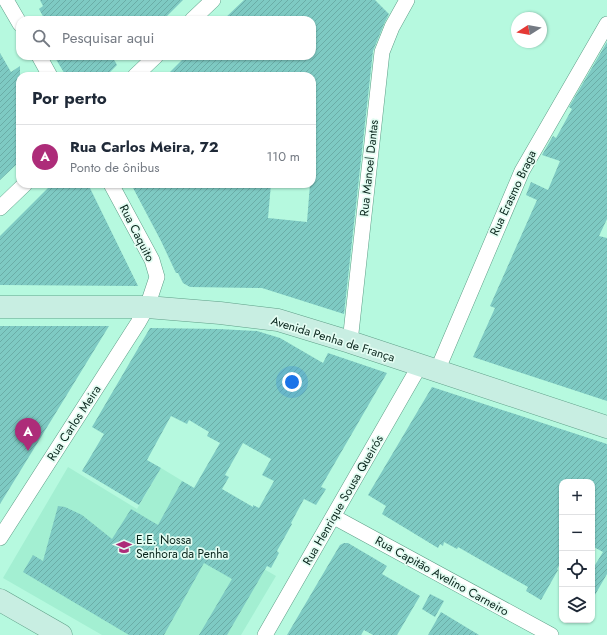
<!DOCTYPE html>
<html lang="pt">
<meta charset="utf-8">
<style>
:root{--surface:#fff;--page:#f6f6f7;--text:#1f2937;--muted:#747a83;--line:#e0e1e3;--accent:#ad2c79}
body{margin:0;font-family:Jost,sans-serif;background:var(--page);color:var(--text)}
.controls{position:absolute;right:12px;bottom:12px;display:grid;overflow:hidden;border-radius:8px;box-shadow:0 1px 3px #0004}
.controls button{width:36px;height:36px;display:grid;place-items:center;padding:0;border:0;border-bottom:1px solid var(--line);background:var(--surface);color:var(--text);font:20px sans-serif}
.compass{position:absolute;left:511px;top:12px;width:36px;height:36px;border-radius:50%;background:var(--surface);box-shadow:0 1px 3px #0004;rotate:259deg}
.you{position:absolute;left:292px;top:382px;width:14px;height:14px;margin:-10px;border:3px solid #fff;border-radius:50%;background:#1a73e8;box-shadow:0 0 0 6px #1a73e833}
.badge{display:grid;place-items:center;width:26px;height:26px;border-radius:50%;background:var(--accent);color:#fff;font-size:13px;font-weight:700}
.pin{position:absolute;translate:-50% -33px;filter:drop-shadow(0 1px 2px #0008)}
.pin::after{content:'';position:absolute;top:21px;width:14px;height:12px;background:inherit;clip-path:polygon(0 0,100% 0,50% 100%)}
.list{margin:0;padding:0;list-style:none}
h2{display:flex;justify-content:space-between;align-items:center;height:52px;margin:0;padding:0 16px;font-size:17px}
h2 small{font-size:13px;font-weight:400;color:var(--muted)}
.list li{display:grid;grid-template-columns:26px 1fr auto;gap:12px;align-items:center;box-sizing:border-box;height:64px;padding:0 16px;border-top:1px solid var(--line)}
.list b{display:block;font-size:15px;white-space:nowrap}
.list p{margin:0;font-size:13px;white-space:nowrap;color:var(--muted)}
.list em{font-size:13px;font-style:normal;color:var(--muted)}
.icon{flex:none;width:22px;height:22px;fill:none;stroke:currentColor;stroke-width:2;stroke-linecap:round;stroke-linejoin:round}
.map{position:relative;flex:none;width:607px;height:635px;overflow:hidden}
.search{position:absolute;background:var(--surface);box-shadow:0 1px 3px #0004;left:16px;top:16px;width:300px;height:44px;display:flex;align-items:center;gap:10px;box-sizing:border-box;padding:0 14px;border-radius:12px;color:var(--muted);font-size:15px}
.panel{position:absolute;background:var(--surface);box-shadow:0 1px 3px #0004;left:16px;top:72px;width:300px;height:116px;border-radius:12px}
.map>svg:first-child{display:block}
.built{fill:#a3efd2}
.building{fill:url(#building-hatch);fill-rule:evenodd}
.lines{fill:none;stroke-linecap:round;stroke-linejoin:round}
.street-casing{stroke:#5f9f88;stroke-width:16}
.secondary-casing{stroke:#5f9f88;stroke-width:23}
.street{stroke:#fff;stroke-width:15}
.secondary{stroke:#c8eee2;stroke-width:22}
.labels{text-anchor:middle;stroke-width:3.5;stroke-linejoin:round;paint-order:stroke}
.street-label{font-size:12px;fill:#07231a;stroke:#e3fcf2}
.poi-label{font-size:12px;fill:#07231a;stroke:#e3fcf2;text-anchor:start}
</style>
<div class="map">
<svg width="607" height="635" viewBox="0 0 607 635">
<defs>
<pattern id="building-hatch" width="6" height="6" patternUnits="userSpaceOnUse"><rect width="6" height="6" fill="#7ecac3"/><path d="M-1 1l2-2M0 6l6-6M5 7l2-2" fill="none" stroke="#6bada7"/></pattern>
</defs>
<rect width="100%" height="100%" fill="#b6f9df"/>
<path class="built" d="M 68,467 L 137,509 L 161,468 L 194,488 L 177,519 L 276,576 L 241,635 L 102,635 L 3,578 Z"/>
<path class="building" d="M 40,0 L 183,0 L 163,20 L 45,20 L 39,9 L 43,6 Z
M 244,0 L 375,0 L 389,14 L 384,24 L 373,51 L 344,314 L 262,288 L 190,287 L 183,283 L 178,273 L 176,273 L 161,241 L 131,184 L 271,184 L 268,218 L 307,222 L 310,184 L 312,184 L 312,76 L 166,76 L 186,56 L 312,56 L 312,20 L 223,20 Z
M 607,42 L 607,219 L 599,236 L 607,238 L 607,401 L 473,357 L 495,308 L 490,306 L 537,200 L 526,195 L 531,182 L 548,190 L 560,161 L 542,155 L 553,136 L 556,138 L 572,109 L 569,107 Z
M 0,53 L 11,72 L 20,66 L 20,161 L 0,180 Z
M 54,56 L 112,56 L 117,65 L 106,76 L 66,76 Z
M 52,184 L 88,184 L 138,286 L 0,285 L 0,236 Z
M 0,326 L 109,326 L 0,504 Z
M 150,328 L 219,329 L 257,331 L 280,338 L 323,363 L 328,353 L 387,373 L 321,487 L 326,489 L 316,505 L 304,499 L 291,523 L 292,524 L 277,551 L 279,553 L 271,568 L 267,566 L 227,635 L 199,635 L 232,579 L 204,563 L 164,635 L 129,635 L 23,572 L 33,555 L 43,561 L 58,506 L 65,507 L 82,515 L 112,539 L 131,509 L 158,525 L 182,481 L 194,488 L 220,443 L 207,436 L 209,432 L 189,420 L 187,424 L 171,416 L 147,460 L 161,468 L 139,505 L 82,471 L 104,434 L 92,427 ZM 243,443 L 271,459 L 262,475 L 274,481 L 259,508 L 253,505 L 253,507 L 222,489 L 229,477 L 225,475 Z
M 432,387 L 607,444 L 607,574 L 592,600 L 592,570 L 603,552 L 592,546 L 592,482 L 562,482 L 562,560 L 557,569 L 558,570 L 541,600 L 526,591 L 528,587 L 458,547 L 457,549 L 444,542 L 443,546 L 440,544 L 438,548 L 382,514 L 386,506 L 368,495 Z
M 344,543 L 348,543 L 387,566 L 382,574 L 420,596 L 397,635 L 373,635 L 364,630 L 361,635 L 287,635 L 340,545 Z
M 430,594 L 444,601 L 435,617 L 422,609 Z
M 441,612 L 479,635 L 428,635 Z"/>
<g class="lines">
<g class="street-casing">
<path id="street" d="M 6,0 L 20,24
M 192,20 L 213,0
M 39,56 L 50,76
M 135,76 L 156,56
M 0,208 L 25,184
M 350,342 L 382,52 L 392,27 L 407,0
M 437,371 L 522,171 L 607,24
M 334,517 L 551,635
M 0,538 L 138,323 L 147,307 L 157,277 L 152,260 L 111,184
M 265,635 L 420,365"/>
</g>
<g class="secondary-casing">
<path id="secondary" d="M 0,307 L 147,307 L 220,313 L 278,320 L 350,342 L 607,427
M 0,600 L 61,635"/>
</g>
<use href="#street" class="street"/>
<use href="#secondary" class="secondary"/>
</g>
<defs>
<g id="school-bare" transform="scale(1.2)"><path d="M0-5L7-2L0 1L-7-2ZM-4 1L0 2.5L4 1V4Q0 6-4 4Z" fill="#ad2c79" stroke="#e3fcf2" stroke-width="2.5" paint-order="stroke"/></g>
</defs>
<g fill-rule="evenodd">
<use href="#school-bare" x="124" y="547"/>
</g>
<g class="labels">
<g class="street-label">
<text transform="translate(369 168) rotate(-84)" y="4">Rua Manoel Dantas</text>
<text transform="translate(513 193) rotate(-65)" y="4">Rua Erasmo Braga</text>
<text transform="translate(137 233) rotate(63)" y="4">Rua Caquito</text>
<text transform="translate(333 339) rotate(17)" y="4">Avenida Penha de França</text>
<text transform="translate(74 423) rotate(-57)" y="4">Rua Carlos Meira</text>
<text transform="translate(343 500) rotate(-60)" y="4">Rua Henrique Sousa Queirós</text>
<text transform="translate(442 576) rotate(29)" y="4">Rua Capitão Avelino Carneiro</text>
</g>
<g class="poi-label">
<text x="136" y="544">E.E. Nossa<tspan x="136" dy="14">Senhora da Penha</tspan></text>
</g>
</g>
</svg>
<div class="controls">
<button>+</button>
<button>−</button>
<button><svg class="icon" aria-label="locate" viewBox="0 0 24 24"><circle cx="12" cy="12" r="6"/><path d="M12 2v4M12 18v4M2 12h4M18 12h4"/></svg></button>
<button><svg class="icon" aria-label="layers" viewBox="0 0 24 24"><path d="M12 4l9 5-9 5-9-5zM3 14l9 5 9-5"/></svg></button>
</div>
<svg class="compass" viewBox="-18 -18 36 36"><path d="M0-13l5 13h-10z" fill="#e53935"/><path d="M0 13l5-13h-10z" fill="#747a83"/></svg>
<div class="you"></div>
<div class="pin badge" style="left:28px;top:451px">A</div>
<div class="search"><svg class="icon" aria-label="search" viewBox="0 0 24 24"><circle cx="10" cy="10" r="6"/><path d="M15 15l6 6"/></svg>Pesquisar aqui</div>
<section class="panel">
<h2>Por perto<small></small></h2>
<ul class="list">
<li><span class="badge">A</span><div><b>Rua Carlos Meira, 72</b><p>Ponto de ônibus</p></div><em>110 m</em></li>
</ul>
</section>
</div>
